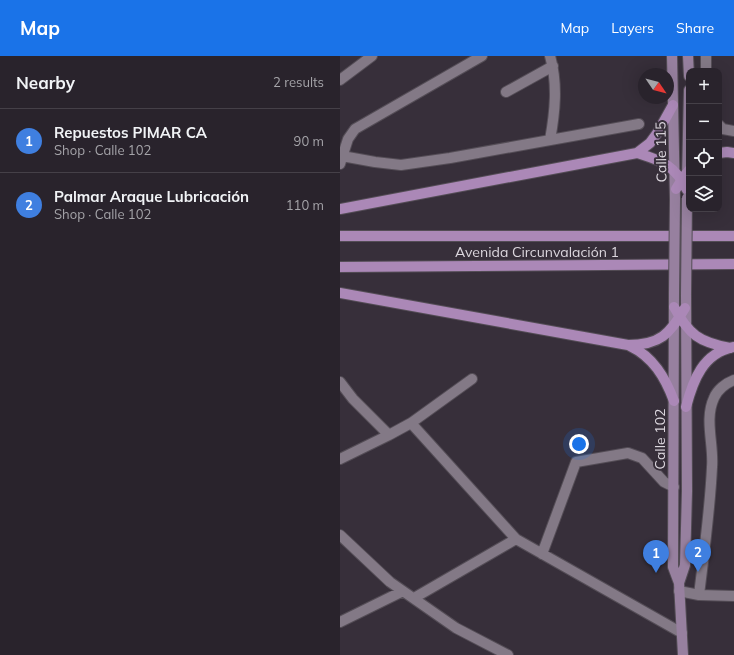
<!DOCTYPE html>
<meta charset="utf-8">
<style>
:root{--surface:#29232c;--page:#352f38;--text:#f1f3f6;--muted:#a5a4a9;--line:#454048;--accent:#1a73e8}
body{margin:0;font-family:Mulish,sans-serif;background:var(--page);color:var(--text)}
.controls{position:absolute;right:12px;top:12px;display:grid;overflow:hidden;border-radius:8px;box-shadow:0 4px 16px #0002}
.controls button{width:36px;height:36px;display:grid;place-items:center;padding:0;border:0;border-bottom:1px solid var(--line);background:var(--surface);color:var(--text);font:20px sans-serif}
.compass{position:absolute;left:298px;top:12px;width:36px;height:36px;border-radius:50%;background:var(--surface);box-shadow:0 4px 16px #0002;rotate:125deg}
.you{position:absolute;left:239px;top:388px;width:14px;height:14px;margin:-10px;border:3px solid #fff;border-radius:50%;background:#1a73e8;box-shadow:0 0 0 6px #1a73e833}
.badge{display:grid;place-items:center;width:26px;height:26px;border-radius:50%;background:var(--accent);color:#fff;font-size:13px;font-weight:700}
.pin{position:absolute;translate:-50% -33px;filter:drop-shadow(0 1px 2px #0008)}
.pin::after{content:'';position:absolute;top:21px;width:14px;height:12px;background:inherit;clip-path:polygon(0 0,100% 0,50% 100%)}
.list{margin:0;padding:0;list-style:none}
h2{display:flex;justify-content:space-between;align-items:center;height:52px;margin:0;padding:0 16px;font-size:17px}
h2 small{font-size:13px;font-weight:400;color:var(--muted)}
.list li{display:grid;grid-template-columns:26px 1fr auto;gap:12px;align-items:center;box-sizing:border-box;height:64px;padding:0 16px;border-top:1px solid var(--line)}
.list b{display:block;font-size:15px;white-space:nowrap}
.list p{margin:0;font-size:13px;white-space:nowrap;color:var(--muted)}
.list em{font-size:13px;font-style:normal;color:var(--muted)}
.icon{flex:none;width:22px;height:22px;fill:none;stroke:currentColor;stroke-width:2;stroke-linecap:round;stroke-linejoin:round}
.map{position:relative;flex:none;width:394px;height:599px;overflow:hidden}
header{display:flex;align-items:center;gap:24px;box-sizing:border-box;height:56px;padding:0 20px;background:var(--accent);color:#fff}
header strong{font-size:19px}
nav{display:flex;gap:22px;margin-inline-start:auto;font-size:14px}
main{display:flex}
aside{flex:1;background:var(--surface)}
.map>svg:first-child{display:block}
.lines{fill:none;stroke-linecap:round;stroke-linejoin:round}
.street-casing{stroke:#544d56;stroke-width:12}
.secondary-casing{stroke:#544d56;stroke-width:12}
.primary-casing{stroke:#544d56;stroke-width:12}
.street{stroke:#837986;stroke-width:10}
.secondary{stroke:#97809f;stroke-width:10}
.primary{stroke:#ab88b7;stroke-width:10}
.secondary-bridge-casing{stroke:#544d56;stroke-width:12;stroke-linecap:butt}
.secondary-bridge{stroke:#97809f;stroke-width:10}
.labels{text-anchor:middle;stroke-width:4;stroke-linejoin:round;paint-order:stroke}
.street-label{font-size:14px;fill:#dcd7de;stroke:#372f3a}
</style>
<header>
<strong>Map</strong>
<nav><a>Map</a><a>Layers</a><a>Share</a></nav>
</header>
<main>
<aside>
<h2>Nearby<small>2 results</small></h2>
<ul class="list">
<li><span class="badge" style="background:#3f7fe0">1</span><div><b>Repuestos PIMAR CA</b><p>Shop · Calle 102</p></div><em>90 m</em></li>
<li><span class="badge" style="background:#3f7fe0">2</span><div><b>Palmar Araque Lubricación</b><p>Shop · Calle 102</p></div><em>110 m</em></li>
</ul>
</aside>
<div class="map">
<svg width="394" height="599" viewBox="0 0 394 599">
<rect width="100%" height="100%" fill="#372f3a"/>
<g class="lines">
<g class="street-casing">
<path id="street" d="M 366,0 L 366,15
M 0,24 L 32,0
M 166,36 L 213,10
M 379,69 L 383,73 L 394,75
M 210,84 C 215,56 218,28 210,0
M 2,100 L 35,106 L 61,109 L 110,102 L 299,68
M 0,108 L 8,83 L 15,73 L 142,0
M 0,326 L 13,343 L 49,379
M 71,367 L 132,323
M 0,403 L 49,379 L 71,367 L 176,483 L 342,577
M 0,479 L 50,526 L 116,572 L 168,599
M 202,498 L 236,406 L 288,397 L 302,402 L 324,426 L 334,431
M 339,535 L 359,539 L 394,540
M 359,539 C 364,497 370,454 372,411 C 374,389 364,363 374,342 C 377,334 386,327 394,324
M 74,542 L 176,483
M 0,566 L 63,535"/>
</g>
<g class="secondary-casing">
<path id="secondary" d="M 332,0 L 335,143
M 348,0 L 349,20
M 347,122 L 349,34
M 334,238 L 333,511 L 339,527
M 343,599 L 339,527 L 345,509 L 347,435 L 346,239"/>
</g>
<g class="primary-casing">
<path id="primary" d="M 297,97 C 322,105 334,108 347,134
M 379,97 L 387,96 L 394,97
M 336,133 L 342,123 L 349,114
M 0,153 L 297,97 L 310,87 L 318,76 L 333,49
M 0,180 L 394,180
M 0,211 L 394,208
M 0,237 L 288,289 C 320,289 330,278 345,252
M 334,251 C 349,279 359,286 390,292
M 290,290 C 313,301 325,321 334,345
M 346,351 C 353,324 363,297 394,291"/>
</g>
<use href="#street" class="street"/>
<use href="#secondary" class="secondary"/>
<use href="#primary" class="primary"/>
<g class="secondary-bridge-casing">
<path id="secondary-bridge" d="M 334,238 L 335,143
M 346,239 L 347,142"/>
</g>
<use href="#secondary-bridge" class="secondary-bridge"/>
</g>
<g class="labels">
<g class="street-label">
<text transform="translate(321 96) rotate(-91)" y="5">Calle 115</text>
<text x="197" y="201">Avenida Circunvalación 1</text>
<text transform="translate(320 383) rotate(-90)" y="5">Calle 102</text>
</g>
</g>
</svg>
<div class="controls">
<button>+</button>
<button>−</button>
<button><svg class="icon" aria-label="locate" viewBox="0 0 24 24"><circle cx="12" cy="12" r="6"/><path d="M12 2v4M12 18v4M2 12h4M18 12h4"/></svg></button>
<button><svg class="icon" aria-label="layers" viewBox="0 0 24 24"><path d="M12 4l9 5-9 5-9-5zM3 14l9 5 9-5"/></svg></button>
</div>
<svg class="compass" viewBox="-18 -18 36 36"><path d="M0-13l5 13h-10z" fill="#e53935"/><path d="M0 13l5-13h-10z" fill="#a5a4a9"/></svg>
<div class="you"></div>
<div class="pin badge" style="left:316px;top:517px;background:#3f7fe0">1</div>
<div class="pin badge" style="left:358px;top:516px;background:#3f7fe0">2</div>
</div>
</main>
